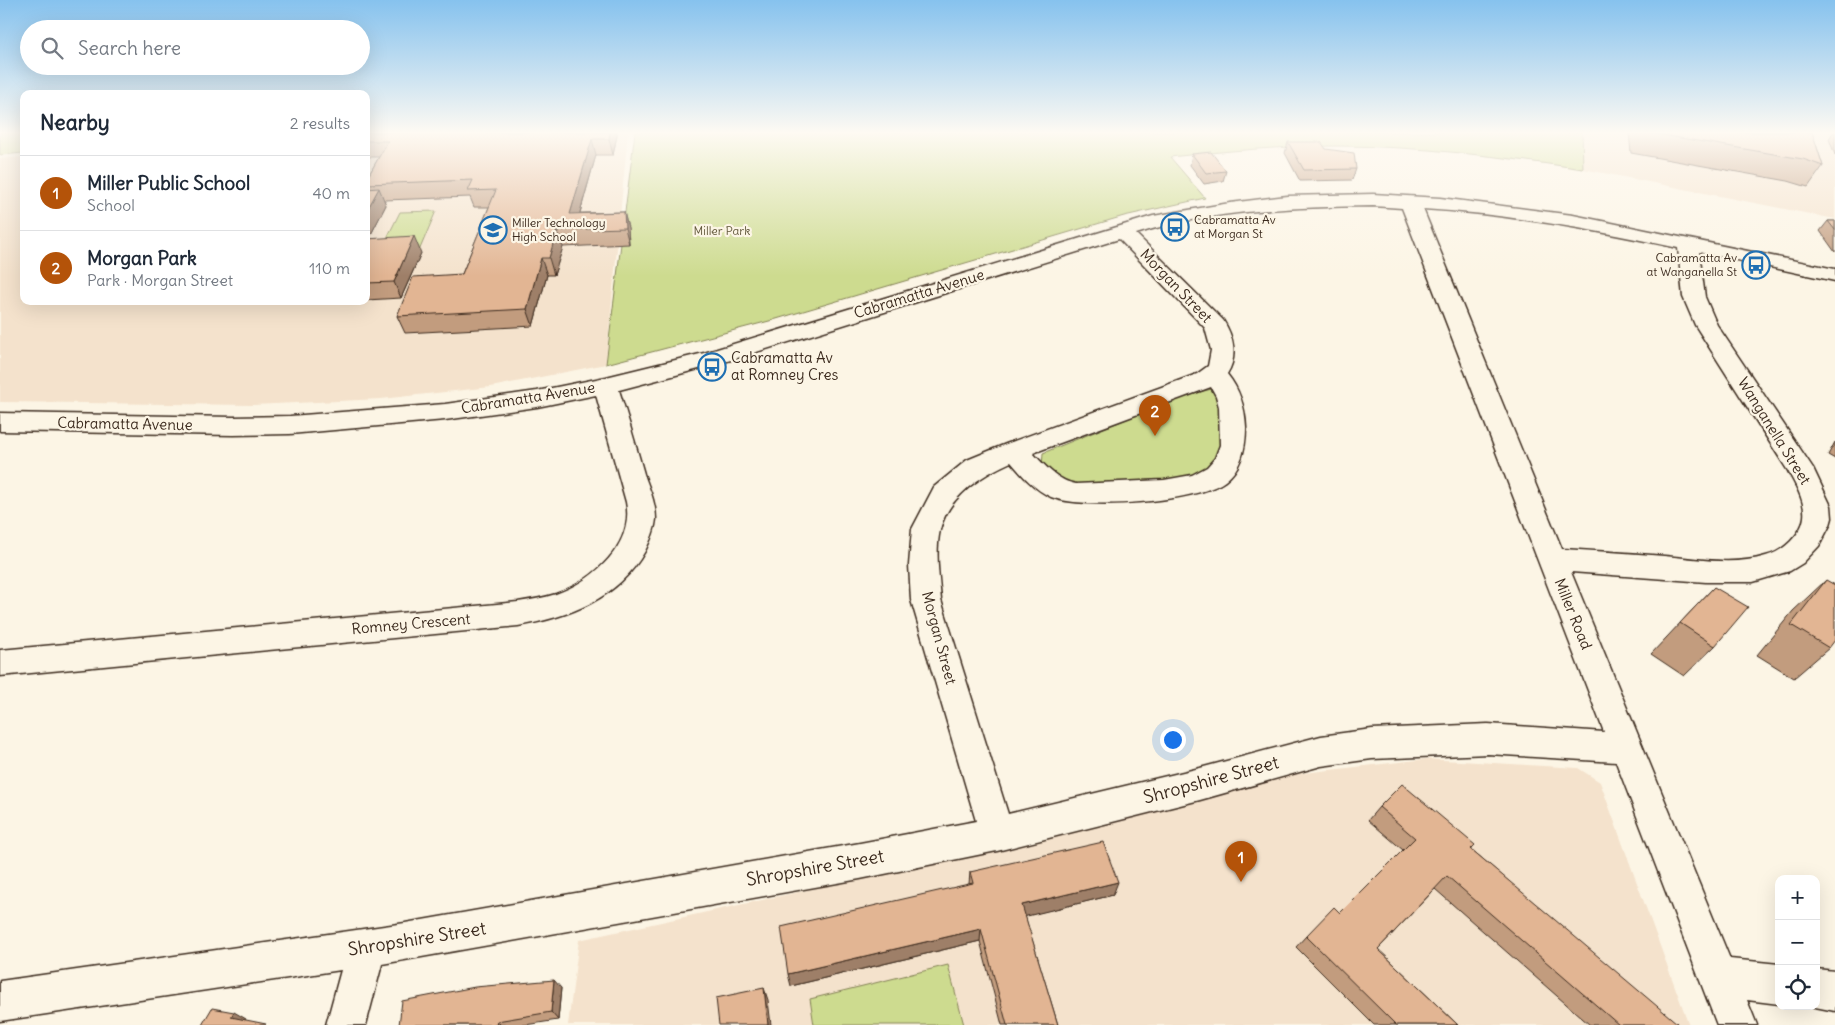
<!DOCTYPE html>
<meta charset="utf-8">
<style>
:root{--surface:#fff;--page:#f2f2f3;--text:#1f2937;--muted:#747a83;--line:#e0e1e3;--accent:#b45309}
body{margin:0;font-family:Delius,sans-serif;background:var(--page);color:var(--text)}
.controls{position:absolute;right:15px;bottom:15px;display:grid;overflow:hidden;border-radius:10px;box-shadow:0 5px 20px #0002}
.controls button{width:45px;height:45px;display:grid;place-items:center;padding:0;border:0;border-bottom:1px solid var(--line);background:var(--surface);color:var(--text);font:25px sans-serif}
.you{position:absolute;left:1172px;top:739px;width:18px;height:18px;margin:-12px;border:4px solid #fff;border-radius:50%;background:#1a73e8;box-shadow:0 0 0 8px #1a73e833}
.badge{display:grid;place-items:center;width:32px;height:32px;border-radius:50%;background:var(--accent);color:#fff;font-size:16px;font-weight:700}
.pin{position:absolute;translate:-50% -41px;filter:drop-shadow(0 1px 2px #0008)}
.pin::after{content:'';position:absolute;top:26px;width:18px;height:15px;background:inherit;clip-path:polygon(0 0,100% 0,50% 100%)}
.list{margin:0;padding:0;list-style:none}
h2{display:flex;justify-content:space-between;align-items:center;height:65px;margin:0;padding:0 20px;font-size:21px}
h2 small{font-size:16px;font-weight:400;color:var(--muted)}
.list li{display:grid;grid-template-columns:32px 1fr auto;gap:15px;align-items:center;box-sizing:border-box;height:75px;padding:0 20px;border-top:1px solid var(--line)}
.list b{display:block;font-size:19px;white-space:nowrap}
.list p{margin:0;font-size:16px;white-space:nowrap;color:var(--muted)}
.list em{font-size:16px;font-style:normal;color:var(--muted)}
.icon{flex:none;width:28px;height:28px;fill:none;stroke:currentColor;stroke-width:2;stroke-linecap:round;stroke-linejoin:round}
.map{position:relative;flex:none;width:1835px;height:1025px;overflow:hidden}
.search{position:absolute;background:var(--surface);box-shadow:0 5px 20px #0002;left:20px;top:20px;width:350px;height:55px;display:flex;align-items:center;gap:12px;box-sizing:border-box;padding:0 18px;border-radius:28px;color:var(--muted);font-size:19px}
.panel{position:absolute;background:var(--surface);box-shadow:0 5px 20px #0002;left:20px;top:90px;width:350px;height:215px;border-radius:10px}
.map>svg:first-child{display:block}
.built{fill:#f4e2cc}
.green{fill:#cddb8f;stroke:#848256}
.lines{fill:none;stroke-linecap:round;stroke-linejoin:round}
.minor-casing{stroke:#3b2a1e;stroke-width:3}
.minor{fill:#fcf5e5;fill-rule:evenodd}
.wall{fill:#c29c7e;stroke:#3b2a1e}
.shaded-wall{fill:#9e7f67;stroke:#3b2a1e}
.building{fill:#e2b593;stroke:#3b2a1e}
.labels{text-anchor:middle;stroke-width:4.5;stroke-linejoin:round;paint-order:stroke}
.far-poi-label{font-size:12px;fill:#3b2a1e;stroke:#fcf5e5;text-anchor:start}
.far-park-label{font-size:12px;fill:#60563a;stroke:#fcf5e5}
.street-label{font-size:15px;fill:#3b2a1e;stroke:#fcf5e5}
.poi-label{font-size:15px;fill:#3b2a1e;stroke:#fcf5e5;text-anchor:start}
.near-street-label{font-size:18px;fill:#3b2a1e;stroke:#fcf5e5}
</style>
<div class="map">
<svg width="1835" height="1025" viewBox="0 0 1835 1025">
<rect width="100%" height="100%" fill="#fcf5e5"/>
<filter id="ink" filterUnits="userSpaceOnUse"><feTurbulence type="fractalNoise" baseFrequency=".02" numOctaves="2"/><feDisplacementMap in="SourceGraphic" scale="10" xChannelSelector="R" yChannelSelector="G"/><feConvolveMatrix kernelMatrix="1 2 1 2 8 2 1 2 1" color-interpolation-filters="sRGB"/></filter>
<g filter="url(#ink)">
<path class="built" d="M 383,132 L 628,132 L 606,364 L 491,387 L 381,399 L 253,405 L 0,402 L 0,159 L 24,157 L 24,301 L 366,301 L 366,133 Z
M 1582,132 L 1835,132 L 1835,219 L 1583,169 Z
M 1426,759 L 1578,768 L 1600,782 L 1689,1025 L 568,1025 L 579,940 L 1113,823 L 1295,774 Z"/>
<path class="green" d="M 0,132 L 24,132 L 24,153 L 0,155 Z
M 635,132 L 1582,132 L 1583,169 C 1502,157 1420,146 1337,146 C 1282,146 1226,151 1170,157 L 1205,198 L 1124,216 L 773,320 L 606,364 Z
M 436,211 L 419,251 L 380,252 L 400,212 Z
M 1212,389 L 1219,397 L 1224,452 L 1196,477 L 1176,482 L 1074,487 L 1042,467 L 1043,453 L 1183,396 Z
M 948,965 L 964,1025 L 814,1025 L 810,999 Z"/>
<g class="lines">
<g class="minor-casing">
<path id="minor" d="M 1373,194 L 1440,198 L 1573,215 L 1835,269 L 1835,281 L 1699,252 L 1705,297 L 1717,325 L 1813,468 L 1831,506 L 1832,518 L 1830,525 L 1819,546 L 1803,563 L 1790,571 L 1753,582 L 1706,582 L 1571,572 L 1730,959 L 1779,964 L 1779,1004 L 1747,1000 L 1757,1025 L 1717,1025 L 1616,762 L 1488,754 L 1372,759 L 1321,766 L 1200,800 L 997,851 L 860,879 L 382,964 L 366,1025 L 326,1025 L 341,970 L 0,1021 L 0,981 L 405,923 L 860,843 L 976,821 L 911,600 L 909,565 L 912,529 L 934,487 L 967,460 L 1006,444 L 1197,374 L 1208,366 L 1211,350 L 1205,328 L 1119,239 L 718,364 L 619,390 C 628,418 636,446 644,474 C 649,488 656,503 656,519 C 655,530 650,541 645,551 C 618,599 569,617 518,626 L 0,676 L 0,650 L 518,602 C 531,600 543,598 556,594 C 593,581 635,545 626,502 L 596,395 L 537,407 L 445,420 L 290,434 L 233,435 L 0,431 L 0,413 L 233,417 L 290,416 L 445,404 L 537,391 L 606,377 L 704,353 L 1153,216 L 1230,203 L 1287,196 ZM 1373,206 L 1402,208 L 1604,732 L 1488,724 L 1372,729 L 1321,736 L 1200,768 L 1008,814 L 941,600 C 939,577 935,552 940,530 C 948,496 982,475 1011,462 C 1022,475 1035,490 1051,497 C 1084,510 1196,503 1225,481 C 1242,468 1246,447 1246,427 C 1245,407 1240,390 1227,374 C 1238,357 1234,337 1223,320 L 1136,234 C 1212,210 1294,207 1373,206 ZM 1423,209 C 1509,214 1594,230 1678,248 L 1683,297 L 1695,325 L 1788,471 C 1795,484 1806,502 1804,517 C 1802,534 1783,552 1766,556 C 1734,566 1697,559 1664,556 C 1630,553 1596,551 1562,549 ZM 1211,387 L 1216,396 L 1219,407 L 1220,445 L 1215,458 L 1207,467 L 1192,475 L 1164,480 L 1076,484 C 1058,481 1045,466 1033,453 Z
M 1816,969 L 1835,971 L 1835,1011 L 1810,1006 L 1816,1006 Z"/>
</g>
<use href="#minor" class="minor"/>
</g>
<path class="wall" d="M 366,132 L 617,132 L 617,135 L 613,155 L 596,155 L 580,213 L 624,212 L 628,228 L 629,244 L 563,247 L 554,275 L 547,275 L 533,326 L 405,333 L 397,316 L 462,274 L 489,207 L 474,207 L 470,197 L 384,200 L 386,205 L 369,238 L 421,253 L 401,298 L 366,300 L 366,180 L 379,157 L 366,157 Z
M 1629,132 L 1812,132 L 1823,166 L 1808,187 L 1788,181 L 1631,153 Z
M 1833,132 L 1835,132 L 1835,155 L 1829,139 Z
M 1288,142 L 1326,149 L 1356,169 L 1352,180 L 1300,181 L 1285,153 Z
M 1192,154 L 1226,171 L 1223,181 L 1204,184 L 1190,165 Z
M 1828,221 L 1835,221 L 1835,252 L 1820,231 Z
M 316,301 L 344,301 L 317,303 Z
M 1835,442 L 1835,459 L 1828,455 Z
M 1826,580 L 1829,648 L 1794,678 L 1757,655 L 1793,611 Z
M 1714,587 L 1715,646 L 1684,676 L 1651,654 Z
M 1379,807 L 1471,849 L 1676,1025 L 1590,1025 L 1435,889 L 1378,949 L 1458,1025 L 1374,1025 L 1296,947 L 1306,936 L 1340,913 L 1403,850 L 1368,820 Z
M 970,872 L 1113,895 L 1025,916 L 1058,1025 L 1002,1025 L 980,941 L 791,986 L 969,884 Z
M 561,988 L 558,1020 L 525,1025 L 399,1025 Z"/>
<path class="shaded-wall" d="M 610,132 L 617,132 L 617,135 L 613,155 L 609,139 Z
M 592,139 L 596,155 L 575,230 L 570,214 Z
M 379,188 L 386,205 L 366,244 L 366,212 Z
M 624,212 L 628,228 L 629,244 L 625,228 Z
M 557,230 L 563,247 L 554,275 L 549,258 Z
M 414,236 L 421,253 L 401,298 L 394,282 Z
M 541,258 L 547,275 L 533,326 L 527,309 Z
M 1118,882 L 1113,895 L 1019,918 L 1022,905 Z
M 981,929 L 980,941 L 791,986 L 788,974 Z
M 554,980 L 561,988 L 558,1020 L 551,1012 Z
M 764,988 L 768,1000 L 771,1025 L 768,1025 Z
M 234,1012 L 246,1019 L 243,1024 L 231,1017 Z
M 497,1021 L 501,1025 L 496,1025 Z"/>
<path class="building" d="M 366,132 L 610,132 L 609,139 L 592,139 L 570,214 L 624,212 L 625,228 L 557,230 L 549,258 L 541,258 L 527,309 L 397,316 L 413,277 L 462,274 L 496,190 L 468,191 L 473,180 L 366,184 L 366,180 L 388,141 L 366,141 Z
M 1645,132 L 1812,132 L 1823,166 L 1803,159 Z
M 1288,142 L 1321,142 L 1326,149 L 1354,153 L 1356,169 L 1304,170 Z
M 1211,152 L 1226,171 L 1206,173 L 1192,154 Z
M 379,188 L 366,212 L 366,189 Z
M 1828,221 L 1835,221 L 1835,230 Z
M 414,236 L 394,282 L 366,283 L 366,239 Z
M 1826,580 L 1835,585 L 1835,640 L 1829,648 L 1791,625 Z
M 1714,587 L 1748,607 L 1715,646 L 1680,623 Z
M 1402,784 L 1475,845 L 1471,849 L 1677,1023 L 1676,1025 L 1619,1025 L 1447,876 L 1378,949 L 1458,1025 L 1396,1025 L 1306,936 L 1334,907 L 1340,913 L 1415,838 L 1379,807 Z
M 1103,842 L 1118,882 L 1022,905 L 1058,1025 L 1007,1025 L 981,929 L 788,974 L 781,927 L 973,883 L 970,872 Z
M 554,980 L 551,1012 L 497,1021 L 496,1025 L 399,1025 L 402,1001 L 475,987 Z
M 764,988 L 768,1025 L 719,1025 L 716,998 Z
M 212,1008 L 234,1012 L 231,1017 L 266,1024 L 265,1025 L 202,1025 Z"/>
</g>
<linearGradient id="sky" x2="0" y2="1"><stop stop-color="#86c2ee"/><stop offset="0.48" stop-color="#fefaf3"/><stop offset="1" stop-color="#fefaf3" stop-opacity="0"/></linearGradient>
<rect width="1835" height="276" fill="url(#sky)"/>
<defs>
<g id="bus-ring" transform="scale(1.4375)"><circle r="9.5" fill="#fcf5e5" stroke="#1f6fb2" stroke-width="1.5"/><path d="M-5-6H5V4H4V6H2V4H-2V6H-4V4H-5ZM-3.5-4V0h7V-4ZM-3.5 1.2v1.5H-2V1.2ZM2 1.2v1.5H3.5V1.2Z" fill="#1f6fb2"/></g>
<g id="school-ring" transform="scale(1.4375)"><circle r="9.5" fill="#fcf5e5" stroke="#1f6fb2" stroke-width="1.5"/><path d="M0-5L7-2L0 1L-7-2ZM-4 1L0 2.5L4 1V4Q0 6-4 4Z" fill="#1f6fb2"/></g>
</defs>
<g fill-rule="evenodd">
<use href="#bus-ring" x="1175" y="227"/>
<use href="#school-ring" x="493" y="230"/>
<use href="#bus-ring" x="1756" y="265"/>
<use href="#bus-ring" x="712" y="367"/>
</g>
<g class="labels">
<g class="far-poi-label">
<text x="1194" y="224">Cabramatta Av<tspan x="1194" dy="14">at Morgan St</tspan></text>
<text x="512" y="227">Miller Technology<tspan x="512" dy="14">High School</tspan></text>
<text x="1737" y="262" text-anchor="end">Cabramatta Av<tspan x="1737" dy="14">at Wanganella St</tspan></text>
</g>
<g class="far-park-label">
<text x="722" y="235">Miller Park</text>
</g>
<g class="street-label">
<text transform="translate(1176 286) rotate(46)" y="5">Morgan Street</text>
<text transform="translate(919 294) rotate(-17)" y="5">Cabramatta Avenue</text>
<text transform="translate(528 398) rotate(-9)" y="5">Cabramatta Avenue</text>
<text transform="translate(125 424) rotate(1)" y="5">Cabramatta Avenue</text>
<text transform="translate(1774 431) rotate(58)" y="5">Wanganella Street</text>
<text transform="translate(1573 614) rotate(68)" y="5">Miller Road</text>
<text transform="translate(411 624) rotate(-5)" y="5">Romney Crescent</text>
<text transform="translate(939 638) rotate(75)" y="5">Morgan Street</text>
</g>
<g class="poi-label">
<text x="731" y="363">Cabramatta Av<tspan x="731" dy="17">at Romney Cres</tspan></text>
</g>
<g class="near-street-label">
<text transform="translate(1211 780) rotate(-15)" y="6">Shropshire Street</text>
<text transform="translate(815 868) rotate(-10)" y="6">Shropshire Street</text>
<text transform="translate(417 939) rotate(-9)" y="6">Shropshire Street</text>
</g>
</g>
</svg>
<div class="controls">
<button>+</button>
<button>−</button>
<button><svg class="icon" aria-label="locate" viewBox="0 0 24 24"><circle cx="12" cy="12" r="6"/><path d="M12 2v4M12 18v4M2 12h4M18 12h4"/></svg></button>
</div>
<div class="you"></div>
<div class="pin badge" style="left:1241px;top:882px">1</div>
<div class="pin badge" style="left:1155px;top:436px">2</div>
<div class="search"><svg class="icon" aria-label="search" viewBox="0 0 24 24"><circle cx="10" cy="10" r="6"/><path d="M15 15l6 6"/></svg>Search here</div>
<section class="panel">
<h2>Nearby<small>2 results</small></h2>
<ul class="list">
<li><span class="badge">1</span><div><b>Miller Public School</b><p>School</p></div><em>40 m</em></li>
<li><span class="badge">2</span><div><b>Morgan Park</b><p>Park · Morgan Street</p></div><em>110 m</em></li>
</ul>
</section>
</div>
